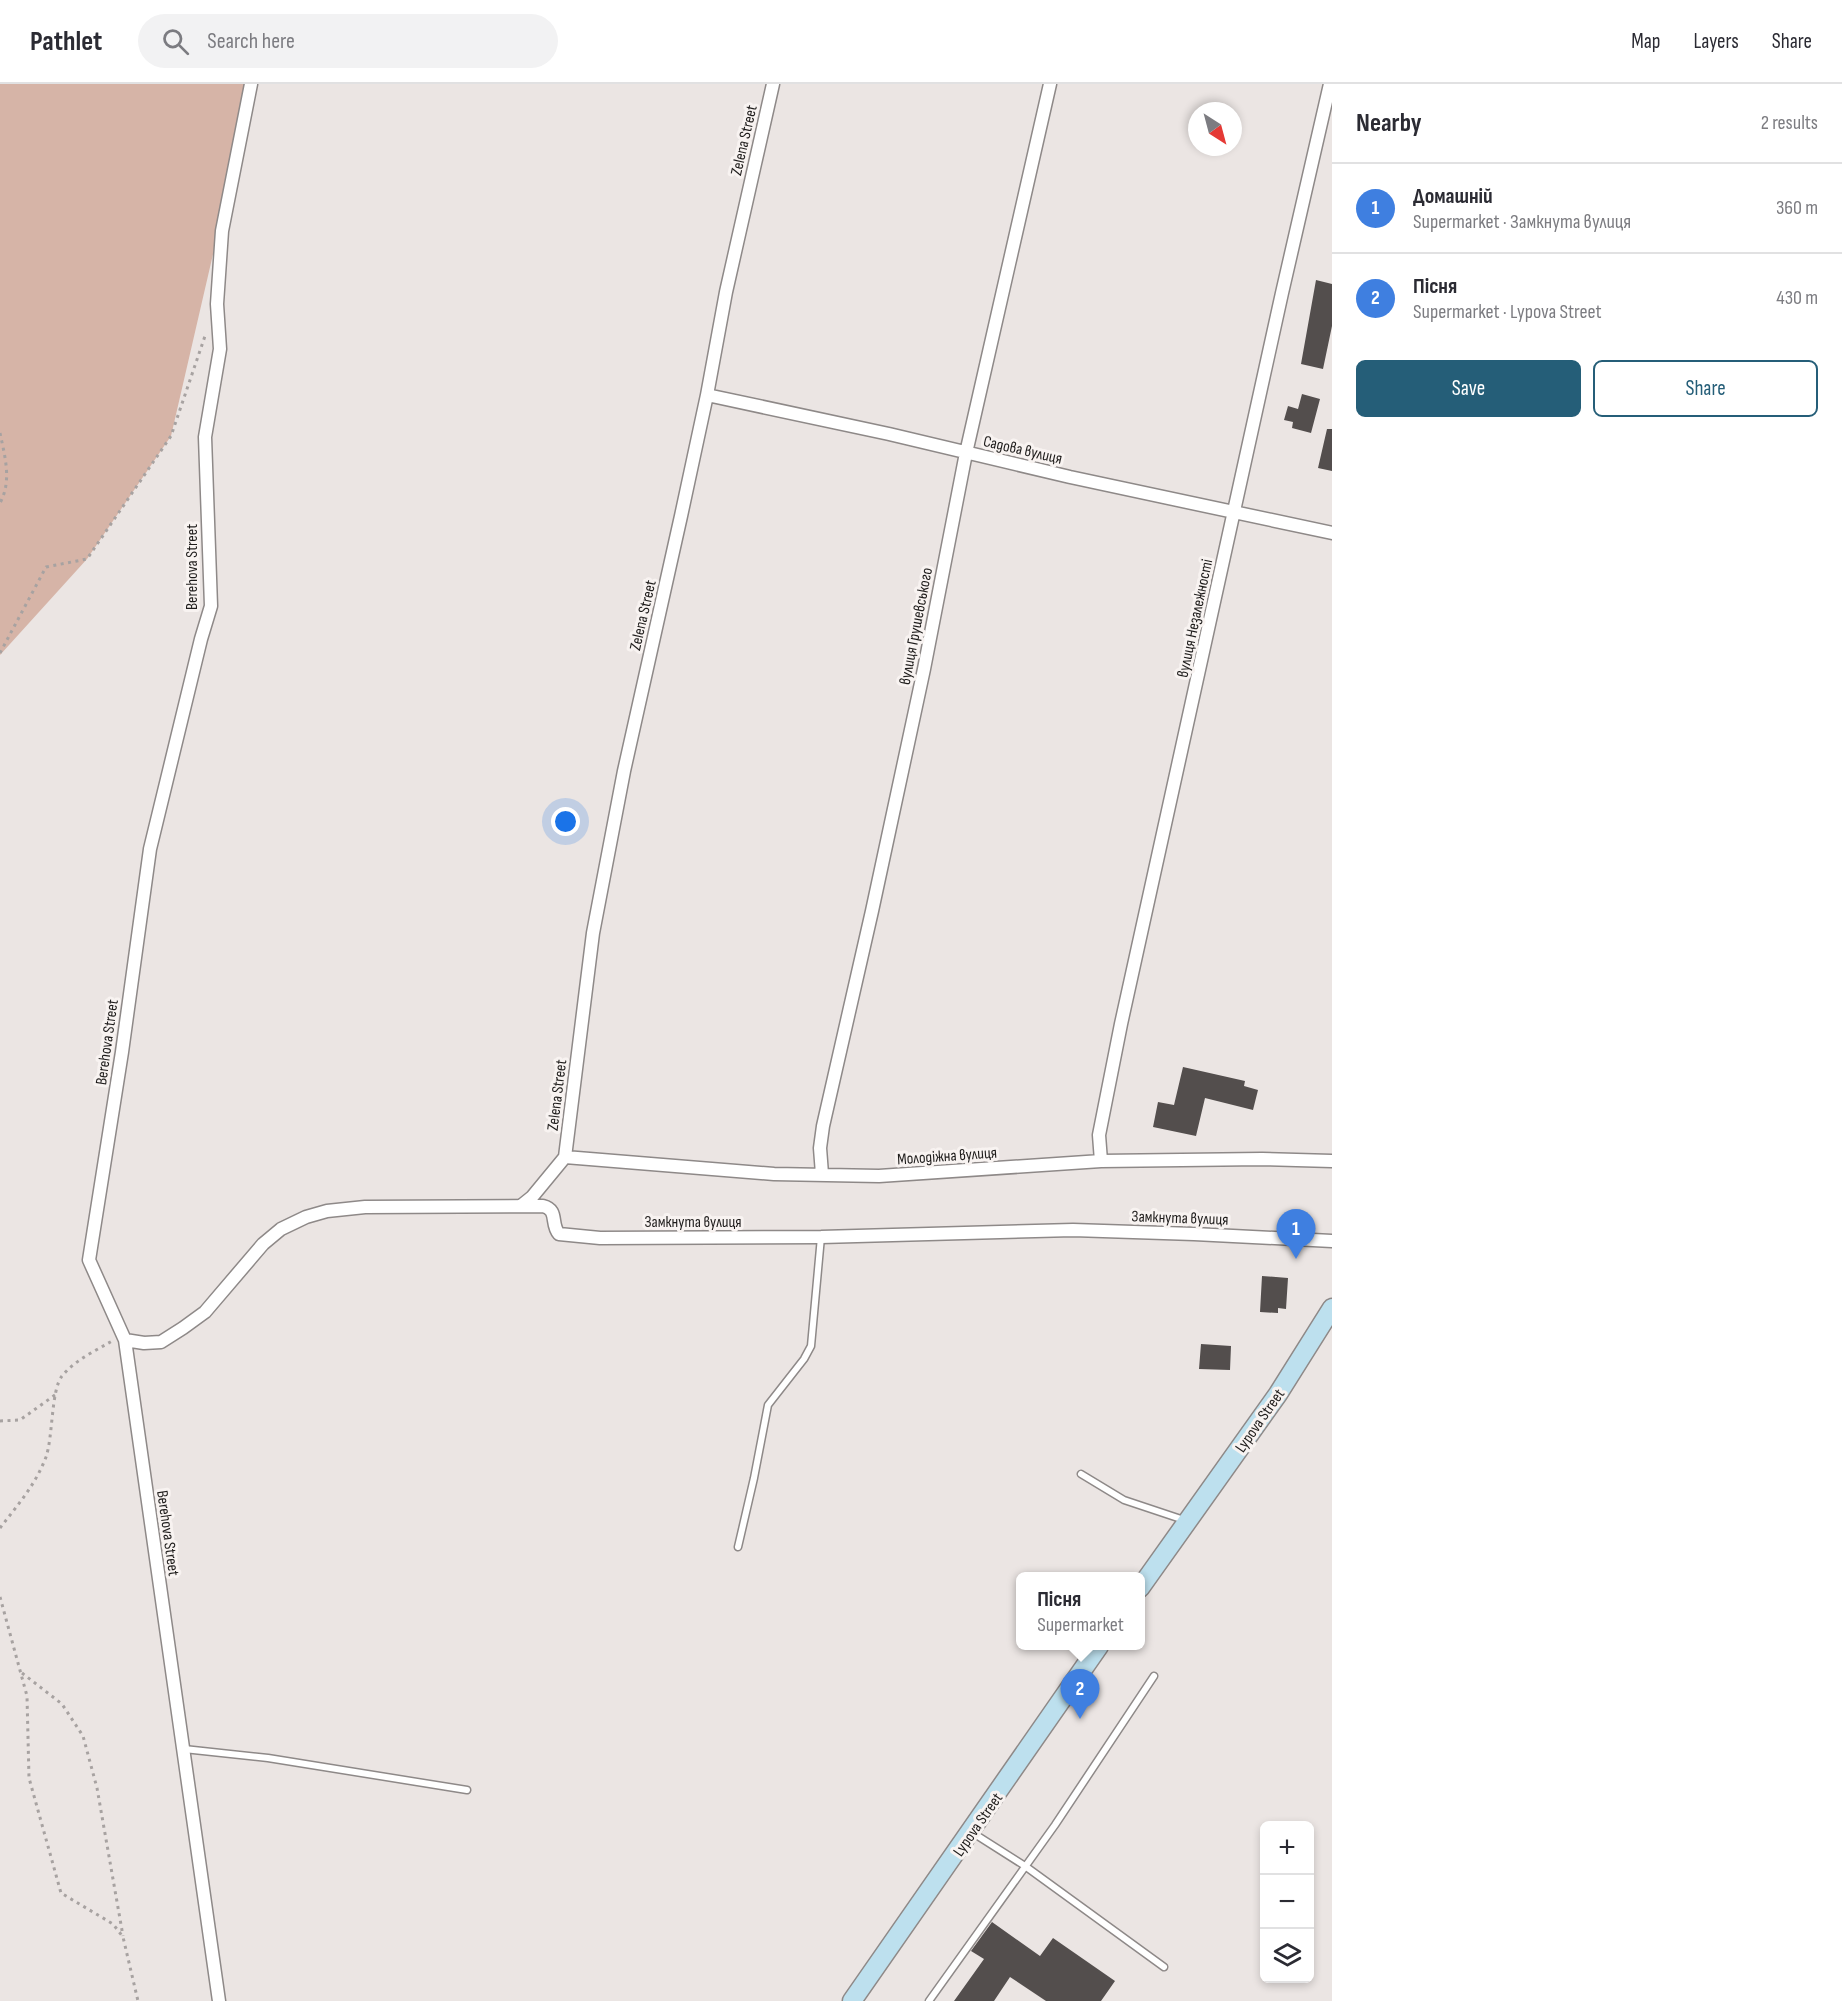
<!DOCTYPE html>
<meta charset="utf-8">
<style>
:root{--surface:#fff;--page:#f2f2f3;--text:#2b2b33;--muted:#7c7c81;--line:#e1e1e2;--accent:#255e78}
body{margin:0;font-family:"Sofia Sans Condensed",sans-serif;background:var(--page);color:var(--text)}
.controls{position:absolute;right:18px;bottom:18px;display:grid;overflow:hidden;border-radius:9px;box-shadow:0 3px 9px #0003}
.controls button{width:54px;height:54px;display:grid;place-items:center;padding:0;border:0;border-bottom:2px solid var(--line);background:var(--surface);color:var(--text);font:30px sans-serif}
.compass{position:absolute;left:1188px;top:18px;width:54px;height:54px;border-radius:50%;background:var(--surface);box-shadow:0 3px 9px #0003;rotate:144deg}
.you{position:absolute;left:566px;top:738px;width:21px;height:21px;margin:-15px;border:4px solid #fff;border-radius:50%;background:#1a73e8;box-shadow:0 0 0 9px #1a73e833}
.badge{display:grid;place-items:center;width:39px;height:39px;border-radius:50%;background:var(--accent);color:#fff;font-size:20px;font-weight:700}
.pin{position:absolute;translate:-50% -50px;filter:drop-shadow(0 2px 3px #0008)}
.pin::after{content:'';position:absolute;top:32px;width:21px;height:18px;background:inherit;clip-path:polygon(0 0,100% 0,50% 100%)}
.popup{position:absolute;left:1016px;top:1488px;width:129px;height:78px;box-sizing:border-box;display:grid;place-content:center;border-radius:9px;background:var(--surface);filter:drop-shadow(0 2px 4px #0005);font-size:20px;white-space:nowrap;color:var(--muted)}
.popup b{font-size:22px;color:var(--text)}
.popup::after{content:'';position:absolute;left:50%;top:100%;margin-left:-12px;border:12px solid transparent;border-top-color:var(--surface)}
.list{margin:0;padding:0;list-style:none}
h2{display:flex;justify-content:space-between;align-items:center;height:78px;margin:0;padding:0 24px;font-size:26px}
h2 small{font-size:20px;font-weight:400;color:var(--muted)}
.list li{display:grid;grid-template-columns:39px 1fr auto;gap:18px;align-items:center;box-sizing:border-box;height:90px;padding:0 24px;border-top:2px solid var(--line)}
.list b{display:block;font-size:22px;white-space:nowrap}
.list p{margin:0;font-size:20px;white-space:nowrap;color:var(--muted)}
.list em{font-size:20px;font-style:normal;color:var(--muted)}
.actions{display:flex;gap:12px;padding:18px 24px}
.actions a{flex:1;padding:14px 0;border:2px solid var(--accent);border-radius:9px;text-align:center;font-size:21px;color:var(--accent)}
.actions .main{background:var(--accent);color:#fff}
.icon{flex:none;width:33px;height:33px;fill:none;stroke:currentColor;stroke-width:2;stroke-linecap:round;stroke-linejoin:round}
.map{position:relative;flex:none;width:1332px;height:1917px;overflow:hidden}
header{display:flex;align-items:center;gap:36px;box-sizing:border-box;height:84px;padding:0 30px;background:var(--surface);border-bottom:2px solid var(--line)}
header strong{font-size:28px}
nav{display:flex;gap:33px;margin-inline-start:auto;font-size:21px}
.search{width:420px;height:54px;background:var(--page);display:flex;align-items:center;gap:15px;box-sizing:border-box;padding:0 21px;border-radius:33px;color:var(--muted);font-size:22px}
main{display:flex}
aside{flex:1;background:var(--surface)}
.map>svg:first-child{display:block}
.green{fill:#d6b4a7}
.building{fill:#534e4d}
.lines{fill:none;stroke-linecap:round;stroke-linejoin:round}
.lane-casing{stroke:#8e8988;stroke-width:9}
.street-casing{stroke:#8e8988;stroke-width:15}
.secondary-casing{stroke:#8e8988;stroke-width:21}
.path{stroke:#a7a2a1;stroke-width:3;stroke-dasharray:3 4.5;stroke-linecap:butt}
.lane{stroke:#fff;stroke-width:6}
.street{stroke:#fff;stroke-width:12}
.secondary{stroke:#bde0ee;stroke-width:18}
.labels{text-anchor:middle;stroke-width:6;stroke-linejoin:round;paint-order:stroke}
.street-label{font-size:16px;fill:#1e1c1b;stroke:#f8f3f1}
</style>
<header>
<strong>Pathlet</strong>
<div class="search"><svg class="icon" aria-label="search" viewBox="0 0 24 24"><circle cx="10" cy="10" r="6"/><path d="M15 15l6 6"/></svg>Search here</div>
<nav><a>Map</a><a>Layers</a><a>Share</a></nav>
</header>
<main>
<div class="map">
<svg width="1332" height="1917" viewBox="0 0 1332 1917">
<rect width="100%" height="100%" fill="#ebe5e3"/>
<path class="green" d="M 0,0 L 254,0 L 250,10 L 171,352 L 87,475 L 0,571 Z"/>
<path class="building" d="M 1316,196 L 1332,200 L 1332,242 L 1323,285 L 1301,280 Z
M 1302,310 L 1320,315 L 1311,349 L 1292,344 L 1293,338 L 1284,336 L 1288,322 L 1298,325 Z
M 1327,345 L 1332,345 L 1332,387 L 1318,384 Z
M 1183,983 L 1245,997 L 1244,1002 L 1258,1006 L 1253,1026 L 1205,1014 L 1196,1052 L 1153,1043 L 1158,1018 L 1174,1021 Z
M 1262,1192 L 1288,1194 L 1286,1225 L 1278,1224 L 1278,1229 L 1260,1228 Z
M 1201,1260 L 1231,1262 L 1230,1286 L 1199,1285 Z
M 992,1838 L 1040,1872 L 1053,1854 L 1115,1897 L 1101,1917 L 1046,1917 L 1010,1893 L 994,1917 L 954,1917 L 984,1875 L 971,1867 Z"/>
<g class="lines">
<g class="lane-casing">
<path id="lane" d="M 1081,1390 L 1124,1416 L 1184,1436
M 738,1463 L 754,1394 L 768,1321 L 804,1275 L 811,1262 L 821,1153
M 184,1665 L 268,1674 L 467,1706
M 973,1749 L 1025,1782 L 1164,1883
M 929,1917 L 1055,1741 L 1154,1592"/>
</g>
<g class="street-casing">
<path id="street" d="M 707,311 L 889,350 L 1070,393 L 1332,449
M 565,1073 L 774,1090 L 879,1092 L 1101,1077 L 1262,1075 L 1332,1077
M 1101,1077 L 1099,1051 L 1121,940 L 1282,209 L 1330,0
M 822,1090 L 820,1064 L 823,1042 L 872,827 L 924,585 L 966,369 L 1050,0
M 522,1121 L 532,1113 L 565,1073 L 593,849 L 624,687 L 681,432 L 707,311 L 726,208 L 773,0
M 125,1256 L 144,1259 L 161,1258 L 183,1244 L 205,1228 L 263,1160 L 281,1145 L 306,1133 L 327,1127 L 365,1123 L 543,1122 C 559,1126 550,1140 559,1150 L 600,1154 L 821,1153 L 1073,1146 L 1194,1150 L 1332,1157
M 219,1917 L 125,1256 L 89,1176 L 122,968 L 150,765 L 201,555 L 211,522 L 205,353 L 220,265 L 217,220 L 222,147 L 251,0"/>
</g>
<g class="secondary-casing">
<path id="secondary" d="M 1140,1504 L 1278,1310 L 1332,1224
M 852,1917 L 1099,1562"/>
</g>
<path class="path" d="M 0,349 C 5,373 12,397 0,419
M 0,569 L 46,483 L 87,475 L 171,352 L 205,252
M 0,1337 L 20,1336 L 55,1311
M 0,1444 C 17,1422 36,1400 46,1373 C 53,1353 51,1306 62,1292 C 75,1276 95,1267 112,1257
M 0,1513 L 27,1612 L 29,1694 L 61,1809 L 113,1840 L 123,1853 L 138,1917
M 22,1589 L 62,1620 L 83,1652 L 97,1704 L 123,1852"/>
<use href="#lane" class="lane"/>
<use href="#street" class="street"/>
<use href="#secondary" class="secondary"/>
</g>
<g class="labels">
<g class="street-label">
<text transform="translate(743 56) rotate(-77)" y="6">Zelena Street</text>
<text transform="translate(1023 365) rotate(13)" y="6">Садова вулиця</text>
<text transform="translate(191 483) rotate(-90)" y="6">Berehova Street</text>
<text transform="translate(642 531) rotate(-77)" y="6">Zelena Street</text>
<text transform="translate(1194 534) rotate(-78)" y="6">вулиця Незалежності</text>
<text transform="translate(915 542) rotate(-79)" y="6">вулиця Грушевського</text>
<text transform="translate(106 958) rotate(-82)" y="6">Berehova Street</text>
<text transform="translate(556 1011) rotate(-83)" y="6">Zelena Street</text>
<text transform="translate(947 1071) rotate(-4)" y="6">Молодіжна вулиця</text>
<text transform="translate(1180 1133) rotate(2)" y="6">Замкнута вулиця</text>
<text x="693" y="1143">Замкнута вулиця</text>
<text transform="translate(1259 1336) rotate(-55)" y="6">Lypova Street</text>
<text transform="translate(169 1449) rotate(82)" y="6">Berehova Street</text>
<text transform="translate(977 1740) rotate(-55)" y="6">Lypova Street</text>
</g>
</g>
</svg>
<div class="controls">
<button>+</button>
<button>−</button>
<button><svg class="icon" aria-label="layers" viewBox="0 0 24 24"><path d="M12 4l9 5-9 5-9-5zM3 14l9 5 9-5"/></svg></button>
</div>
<svg class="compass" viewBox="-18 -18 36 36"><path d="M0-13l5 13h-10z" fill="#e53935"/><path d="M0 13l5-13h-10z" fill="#7c7c81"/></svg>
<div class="you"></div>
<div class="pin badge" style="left:1296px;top:1175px;background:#3f7fe0">1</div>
<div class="pin badge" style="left:1080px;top:1635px;background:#3f7fe0">2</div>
<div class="popup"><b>Пісня</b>Supermarket</div>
</div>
<aside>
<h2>Nearby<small>2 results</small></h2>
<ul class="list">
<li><span class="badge" style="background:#3f7fe0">1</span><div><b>Домашній</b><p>Supermarket · Замкнута вулиця</p></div><em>360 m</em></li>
<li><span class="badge" style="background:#3f7fe0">2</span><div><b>Пісня</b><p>Supermarket · Lypova Street</p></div><em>430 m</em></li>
</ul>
<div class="actions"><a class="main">Save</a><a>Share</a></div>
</aside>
</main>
